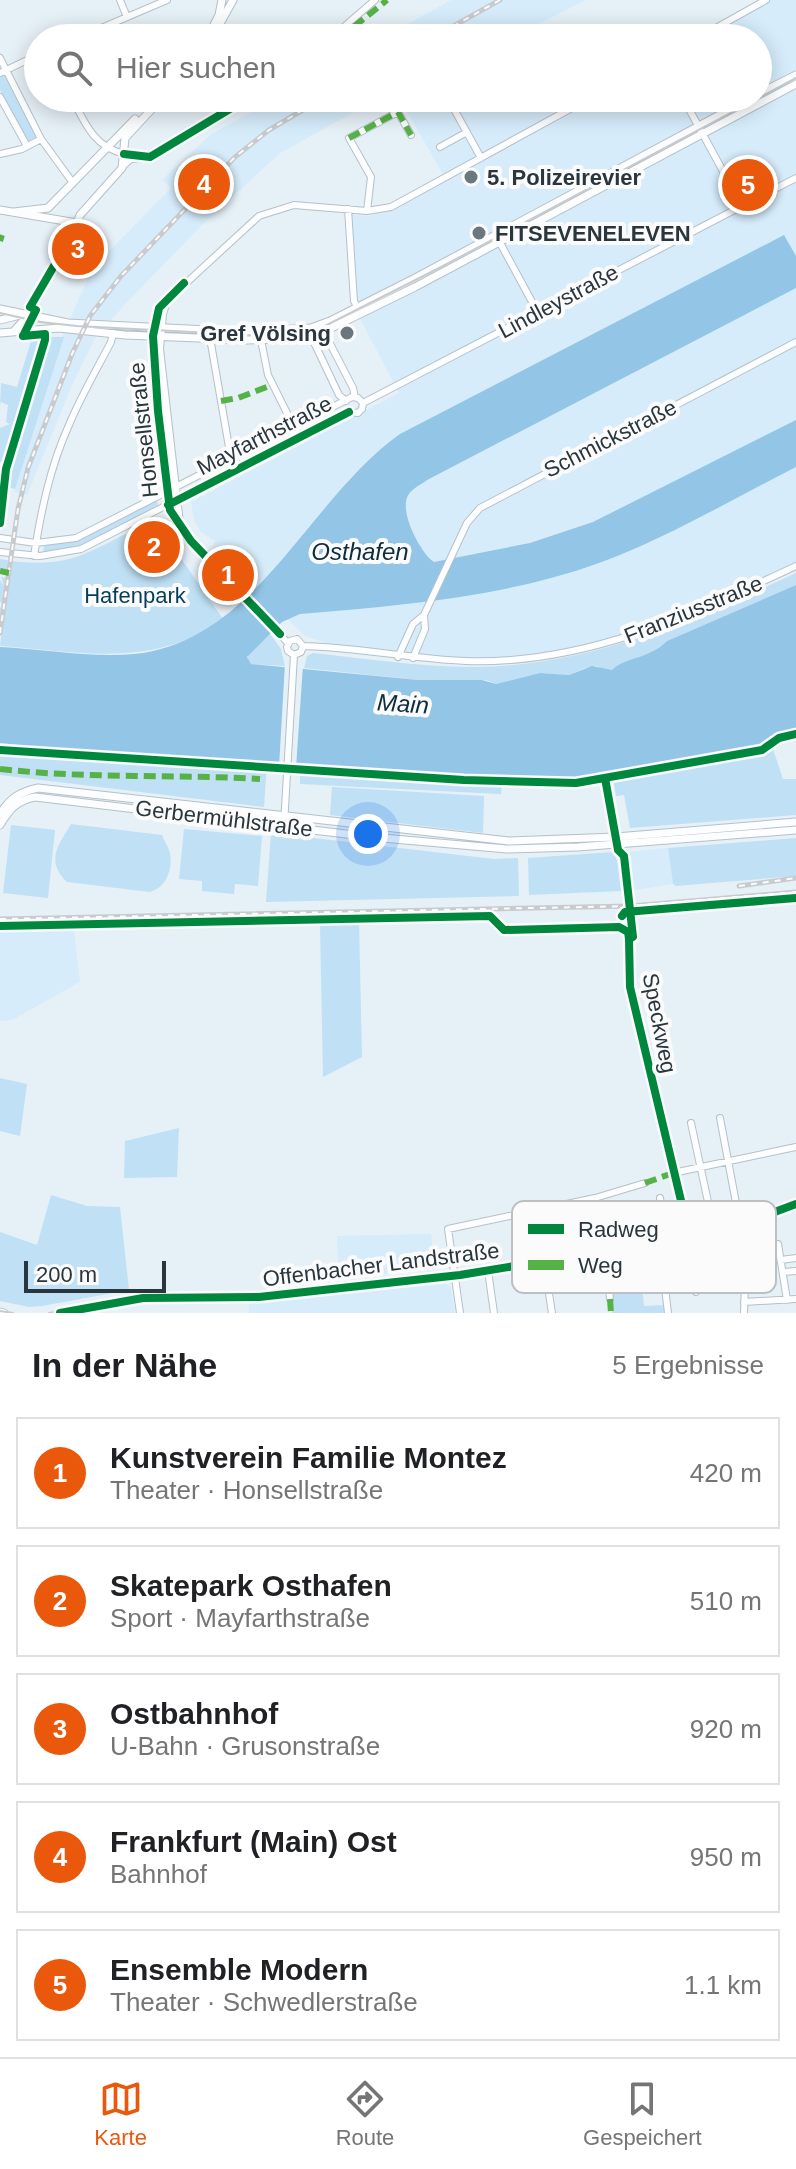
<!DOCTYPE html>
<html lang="de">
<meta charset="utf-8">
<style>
:root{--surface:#fff;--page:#f6f6f6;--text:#202124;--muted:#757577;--line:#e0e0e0;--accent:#ea580c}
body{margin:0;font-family:Helvetica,sans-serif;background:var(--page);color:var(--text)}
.scale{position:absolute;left:24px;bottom:20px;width:142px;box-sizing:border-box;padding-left:8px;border:4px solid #29363e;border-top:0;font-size:22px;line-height:28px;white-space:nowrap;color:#29363e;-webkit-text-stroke:6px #fbfbfb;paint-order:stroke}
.you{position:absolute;left:368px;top:834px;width:28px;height:28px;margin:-20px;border:6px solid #fff;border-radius:50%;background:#1a73e8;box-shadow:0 0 0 12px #1a73e833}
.badge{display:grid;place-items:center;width:52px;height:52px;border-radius:50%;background:var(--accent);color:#fff;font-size:26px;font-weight:700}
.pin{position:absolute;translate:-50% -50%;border:4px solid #fff;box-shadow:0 2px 8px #0006}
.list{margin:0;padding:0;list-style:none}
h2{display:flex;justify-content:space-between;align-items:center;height:104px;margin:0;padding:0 32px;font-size:34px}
h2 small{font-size:26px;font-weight:400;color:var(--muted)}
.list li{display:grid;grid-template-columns:52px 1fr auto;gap:24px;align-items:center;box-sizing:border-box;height:112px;margin:0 16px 16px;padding:0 16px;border:2px solid var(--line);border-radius:0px}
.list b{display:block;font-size:30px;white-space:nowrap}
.list p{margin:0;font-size:26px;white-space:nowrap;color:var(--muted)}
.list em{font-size:26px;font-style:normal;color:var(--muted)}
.icon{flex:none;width:44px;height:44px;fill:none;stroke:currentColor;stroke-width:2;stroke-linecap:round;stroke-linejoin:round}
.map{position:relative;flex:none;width:796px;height:1313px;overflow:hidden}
.search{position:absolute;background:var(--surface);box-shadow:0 4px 20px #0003;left:24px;right:24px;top:24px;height:88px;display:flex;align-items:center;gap:20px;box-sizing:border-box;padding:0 28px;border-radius:44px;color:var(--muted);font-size:30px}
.sheet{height:744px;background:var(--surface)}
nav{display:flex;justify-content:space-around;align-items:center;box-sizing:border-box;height:112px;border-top:2px solid var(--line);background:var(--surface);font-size:22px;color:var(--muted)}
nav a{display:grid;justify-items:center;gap:4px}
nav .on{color:var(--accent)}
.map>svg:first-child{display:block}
.built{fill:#d6ecfb}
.green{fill:#c0e0f5}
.water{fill:#93c5e6}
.pier{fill:#e6f0f7}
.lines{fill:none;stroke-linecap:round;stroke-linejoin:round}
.minor-casing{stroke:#b6c0c7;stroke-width:8}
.major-casing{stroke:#b6c0c7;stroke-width:9}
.minor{stroke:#fbfdfe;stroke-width:6}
.major{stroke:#fbfdfe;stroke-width:7}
.tram{stroke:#c8cbce;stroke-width:2}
.rail-casing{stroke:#c8cbce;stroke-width:5}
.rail{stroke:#fbfbfb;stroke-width:2;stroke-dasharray:6;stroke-linecap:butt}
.quiet{stroke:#56b247;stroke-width:6;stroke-dasharray:12 6;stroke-linecap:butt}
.cycleway-casing{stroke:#fbfbfb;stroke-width:13}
.cycleway{stroke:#00873e;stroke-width:8}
.poi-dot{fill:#6b777f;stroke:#fbfbfb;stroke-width:3}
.labels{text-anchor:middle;stroke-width:8;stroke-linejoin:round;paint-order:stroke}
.poi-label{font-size:22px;font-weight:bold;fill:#29363e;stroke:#fbfbfb;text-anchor:start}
.street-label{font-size:22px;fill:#29363e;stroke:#fbfbfb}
.park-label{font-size:22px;fill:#043e5b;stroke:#fbfbfb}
.water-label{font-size:24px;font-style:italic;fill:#0d2c3e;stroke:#fbfbfb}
.key{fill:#fbfbfb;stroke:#bcc0c2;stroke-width:2}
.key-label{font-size:22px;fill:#29363e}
</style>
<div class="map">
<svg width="796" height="1313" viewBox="0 0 796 1313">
<rect width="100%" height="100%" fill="#e6f0f7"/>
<path class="built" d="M 451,0 L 586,0 L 521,33 L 523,38 L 383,38 Z
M 760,0 L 796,0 L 796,566 L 699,611 L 595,646 L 500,660 L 413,658 L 392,651 L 331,644 L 305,636 L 213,548 L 215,541 L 201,532 L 194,520 L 191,502 L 399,393 L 354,307 L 348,214 L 369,216 L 394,207 L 445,178 L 399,98 L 558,98 L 563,108 L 459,169 L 587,98 L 758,98 L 758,38 L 693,38 Z
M 276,98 L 380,98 L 280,153 L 202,225 L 129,300 L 95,338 L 72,385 L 27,495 L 14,492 L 62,337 L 92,269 L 171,188 L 162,180 L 210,135 Z
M 668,848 L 673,884 L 628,891 L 626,852 Z
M 73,922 L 80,982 L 12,1020 L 0,1021 L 0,924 Z
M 431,1234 L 435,1270 L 339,1278 L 337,1236 Z
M 446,1284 L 451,1287 L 455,1313 L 249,1313 L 249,1303 Z"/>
<path class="green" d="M 6,73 L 38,137 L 27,142 L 0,90 L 0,76 Z
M 50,337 L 64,337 L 15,489 L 6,487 L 8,467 Z
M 32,338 L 40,338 L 43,342 L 5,461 L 0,462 L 0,428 L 10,424 L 6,422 L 8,405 L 1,402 L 0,405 L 1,383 L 17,387 Z
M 157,500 L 158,505 L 86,544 L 43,553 L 44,546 L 73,541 Z
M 155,521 L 223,619 C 155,669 79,652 0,646 L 2,628 L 0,624 L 3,623 L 0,623 L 0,608 L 3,605 L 0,601 L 0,580 L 4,586 L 1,577 L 9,578 L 10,572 L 0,569 L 0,559 C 77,573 91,546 155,521 Z
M 796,573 L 796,585 L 667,641 L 655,653 L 613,670 L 603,670 L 597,666 L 585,668 L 569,675 L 540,673 L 496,684 L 486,680 L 418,680 L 304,668 L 307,656 L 313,653 C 367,659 422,667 477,667 C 592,665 693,620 796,573 Z
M 270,634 L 281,649 L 285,666 L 251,664 L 248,660 L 248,654 Z
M 0,743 L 94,753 L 267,762 L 264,807 L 0,775 Z
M 773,749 L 783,779 L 796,779 L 796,815 L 630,828 L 624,795 L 616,796 L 613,778 Z
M 300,766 L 503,778 L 501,794 L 300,784 Z
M 332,787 L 484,796 L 483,833 L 330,815 Z
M 71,824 L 162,835 C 164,841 168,846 170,853 C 173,870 166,887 150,892 L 67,882 C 44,860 60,843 71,824 Z
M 11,825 L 55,830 L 48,898 L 3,893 Z
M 184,829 L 262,836 L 258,886 L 235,884 L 234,894 L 202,891 L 202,881 L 179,879 Z
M 271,833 L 494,859 L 518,858 L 519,896 L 266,902 Z
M 796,838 L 796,876 L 676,886 L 673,884 L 668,848 Z
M 613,852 L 617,860 L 621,891 L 529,895 L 528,858 Z
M 359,921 L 362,1057 L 323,1077 L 320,923 Z
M 0,1078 L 27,1084 L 20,1136 L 0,1131 Z
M 179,1128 L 177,1177 L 124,1178 L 125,1141 Z
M 51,1195 L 87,1206 L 120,1207 L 129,1290 L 42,1306 L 29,1307 L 0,1301 L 0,1232 L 37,1245 Z
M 641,1273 L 644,1306 L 663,1305 L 666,1313 L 612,1313 L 609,1278 Z"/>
<path class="water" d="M 784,235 L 796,256 L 796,288 L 429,479 C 423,483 413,488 409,494 C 397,509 421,554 434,562 L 530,543 L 593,522 L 796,420 L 796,467 C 731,500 667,538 599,563 C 502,598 402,605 300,614 L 282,622 L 247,657 L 251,664 L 418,680 L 482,680 L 496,684 L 540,673 L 569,675 L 592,666 L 612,670 C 627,656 648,660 667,641 L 796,585 L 796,732 L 774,737 L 766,744 L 717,755 L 570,780 L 94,753 L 0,743 L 0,647 C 42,649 92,658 134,654 C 256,642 308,499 400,434 Z"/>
<path class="pier" d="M 285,663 L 303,665 L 296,768 L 279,767 Z"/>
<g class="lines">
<g class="minor-casing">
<path id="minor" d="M 120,0 L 127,17
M 78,38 L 167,0
M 331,38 L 375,0
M 698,38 L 766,0
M 0,58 L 41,139 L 73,183
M 0,73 L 38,55
M 0,97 L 27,146
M 72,98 C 85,124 95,148 125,154
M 683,98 L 742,206
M 449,100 L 481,158
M 440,147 L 467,132
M 0,154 L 22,149 L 41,139
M 124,165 L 131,159 L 151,157 L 248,98
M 348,209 L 354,301 L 357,307
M 367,211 L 371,177 L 349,138 L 398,112 L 411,135
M 499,241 L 537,311
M 167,301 L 163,314 L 160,349 L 180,523
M 324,332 L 353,388 L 355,397
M 311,336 L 339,395 L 346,401
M 210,338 L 229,447 L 239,468
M 261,340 L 268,375 L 299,437
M 363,403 L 796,178
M 0,538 L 36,543 L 76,538 L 352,397 L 358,398 L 363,403 L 362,409 L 358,413 L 349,412 L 81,549 L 40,556 L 0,552
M 34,556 C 41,511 50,467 69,425 C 81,396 97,369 111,342 L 113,333
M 288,643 L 191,541 L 170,510 L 152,354 L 153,336 L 159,308 L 259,216 L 294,205 L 367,211 L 391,207 L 590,98
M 303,646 L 301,652 L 294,655 L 288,651 L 287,647 L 290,641 L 297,639 L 303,646 C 357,647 412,659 466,661 C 585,665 691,615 796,566
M 398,657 L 413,624 L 424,615 L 467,523 L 480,508 L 796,342
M 413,658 L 425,629 L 424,615
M 284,825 L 294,655
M 0,926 L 76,924
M 629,939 L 630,987 L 690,1239 L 696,1292
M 720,1118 L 746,1256 L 744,1313
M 691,1123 L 713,1225
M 673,1173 L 796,1147
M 595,1198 L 605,1247 L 610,1299
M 660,1198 L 663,1216
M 630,1221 L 683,1213
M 538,1222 L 552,1313
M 659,1237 L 668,1313
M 778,1244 L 787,1300
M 781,1260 L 796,1258
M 488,1271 L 494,1313
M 783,1272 L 796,1271
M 744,1302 L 796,1299
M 460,1313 L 448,1229 L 595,1198 L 645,1183"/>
</g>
<g class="major-casing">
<path id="major" d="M 207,38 L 219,15 L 222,0
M 212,38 L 233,0
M 758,94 L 796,75
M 0,210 L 77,223
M 14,212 L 48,208 L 135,119
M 0,309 L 68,323 L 247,332 L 311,328 L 330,321 L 417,277 L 751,98
M 0,320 L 20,315
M 14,331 L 23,321 L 57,257 L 71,239 L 80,215 L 122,168 L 125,138 L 162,98
M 0,333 L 59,328 L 125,335 L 247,340 L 296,339 L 317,335 L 415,287 L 796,84
M 0,814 C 10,798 20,792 38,788 L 509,841 L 616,837 L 796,822
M 0,825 C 9,810 17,800 35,797 L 371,837 L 507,849 L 578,847 L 796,830
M 0,1312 L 4,1313
M 60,1313 L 143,1298 L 259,1297 L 460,1275 L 545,1261 L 740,1220 L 772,1213 L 796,1204"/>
</g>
<use href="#minor" class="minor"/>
<use href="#major" class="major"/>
<path class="tram" d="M 0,313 L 40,322 L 77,326 L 250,335 L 294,333 L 319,329 L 443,266 L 796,78
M 0,1311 L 13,1313
M 49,1313 L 131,1297 L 176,1294 L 259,1296 L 460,1274 L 545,1260 L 771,1212 L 796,1202"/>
<g class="rail-casing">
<path id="rail" d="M 432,38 L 500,0
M 0,633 L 18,509 L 28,468 L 72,354 L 90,316 L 121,276 L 235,157 L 269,130 L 323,98
M 739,886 L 796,878
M 0,919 L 631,906 L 796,892"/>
</g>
<use href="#rail" class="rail"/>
<path class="quiet" d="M 340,38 L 387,0
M 349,138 L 398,112 L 411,135
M 0,241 L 2,235
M 221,401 L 238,398 L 272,385
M 0,571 L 9,573
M 0,769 C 87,779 173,774 260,779
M 645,1183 L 673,1173
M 610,1299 L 611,1313"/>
<g class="cycleway-casing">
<path id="cycleway" d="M 124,154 L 150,157 L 248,98
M 184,283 L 159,308 L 153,336 L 158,411 L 170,510 L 191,541 L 280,634
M 23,336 L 36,310 L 30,307 L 65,247
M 168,505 L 349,412
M 0,523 L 6,469 L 45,340 L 45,334 L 23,336
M 0,750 L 464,780 L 576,783 L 762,750 L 779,738 L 796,734
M 605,778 L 618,850 L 624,856 L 633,937 L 629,939 L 630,987 L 688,1230
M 622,916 L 625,912 L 796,898
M 0,926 L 490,916 L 504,930 L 619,927 L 628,932 L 629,939
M 60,1313 L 143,1298 L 259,1297 L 460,1275 L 545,1261 L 740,1220 L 772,1213 L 796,1204"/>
</g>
<use href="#cycleway" class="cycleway"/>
</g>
<g class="poi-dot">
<circle cx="471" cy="177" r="8"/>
<circle cx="479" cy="233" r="8"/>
<circle cx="347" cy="333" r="8"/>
</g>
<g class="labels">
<g class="poi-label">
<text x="487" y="185">5. Polizeirevier</text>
<text x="495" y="241">FITSEVENELEVEN</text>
<text x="331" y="341" text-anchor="end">Gref Völsing</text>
</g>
<g class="street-label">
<text transform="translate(558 301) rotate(-28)" y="8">Lindleystraße</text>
<text transform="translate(143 430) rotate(-96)" y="8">Honsellstraße</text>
<text transform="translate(264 435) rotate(-27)" y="8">Mayfarthstraße</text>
<text transform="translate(610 438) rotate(-27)" y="8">Schmickstraße</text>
<text transform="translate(693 609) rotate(-22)" y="8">Franziusstraße</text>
<text transform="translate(224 818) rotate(7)" y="8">Gerbermühlstraße</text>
<text transform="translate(660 1023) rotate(79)" y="8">Speckweg</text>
<text transform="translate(381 1264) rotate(-7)" y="8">Offenbacher Landstraße</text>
</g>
<g class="park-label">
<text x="135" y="603">Hafenpark</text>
</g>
<g class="water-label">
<text x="360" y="560">Osthafen</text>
<text transform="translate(403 704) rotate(4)" y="8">Main</text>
</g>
</g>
<rect x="512" y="1201" width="264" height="92" rx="12" class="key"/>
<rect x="528" y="1224" width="36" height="10" fill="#00873e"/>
<rect x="528" y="1260" width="36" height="10" fill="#56b247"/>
<g class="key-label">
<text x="578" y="1237">Radweg</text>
<text x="578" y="1273">Weg</text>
</g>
</svg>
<div class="scale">200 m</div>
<div class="you"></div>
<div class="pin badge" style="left:228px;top:575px">1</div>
<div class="pin badge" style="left:154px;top:547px">2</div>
<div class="pin badge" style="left:78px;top:249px">3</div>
<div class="pin badge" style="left:204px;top:184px">4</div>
<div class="pin badge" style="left:748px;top:185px">5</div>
<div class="search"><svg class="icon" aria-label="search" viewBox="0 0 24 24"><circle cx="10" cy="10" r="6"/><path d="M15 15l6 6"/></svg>Hier suchen</div>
</div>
<section class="sheet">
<h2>In der Nähe<small>5 Ergebnisse</small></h2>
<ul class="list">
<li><span class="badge">1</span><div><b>Kunstverein Familie Montez</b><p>Theater · Honsellstraße</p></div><em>420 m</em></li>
<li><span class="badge">2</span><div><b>Skatepark Osthafen</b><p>Sport · Mayfarthstraße</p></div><em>510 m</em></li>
<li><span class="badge">3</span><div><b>Ostbahnhof</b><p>U-Bahn · Grusonstraße</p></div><em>920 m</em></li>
<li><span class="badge">4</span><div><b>Frankfurt (Main) Ost</b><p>Bahnhof</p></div><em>950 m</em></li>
<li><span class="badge">5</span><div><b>Ensemble Modern</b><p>Theater · Schwedlerstraße</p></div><em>1.1 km</em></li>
</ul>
</section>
<nav>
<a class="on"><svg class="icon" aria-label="map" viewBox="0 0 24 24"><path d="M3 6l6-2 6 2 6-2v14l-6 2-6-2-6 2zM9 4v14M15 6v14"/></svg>Karte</a>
<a><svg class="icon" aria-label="directions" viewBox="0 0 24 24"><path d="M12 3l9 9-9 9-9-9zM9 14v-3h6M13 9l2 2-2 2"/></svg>Route</a>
<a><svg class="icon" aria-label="saved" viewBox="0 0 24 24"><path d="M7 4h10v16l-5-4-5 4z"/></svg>Gespeichert</a>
</nav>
